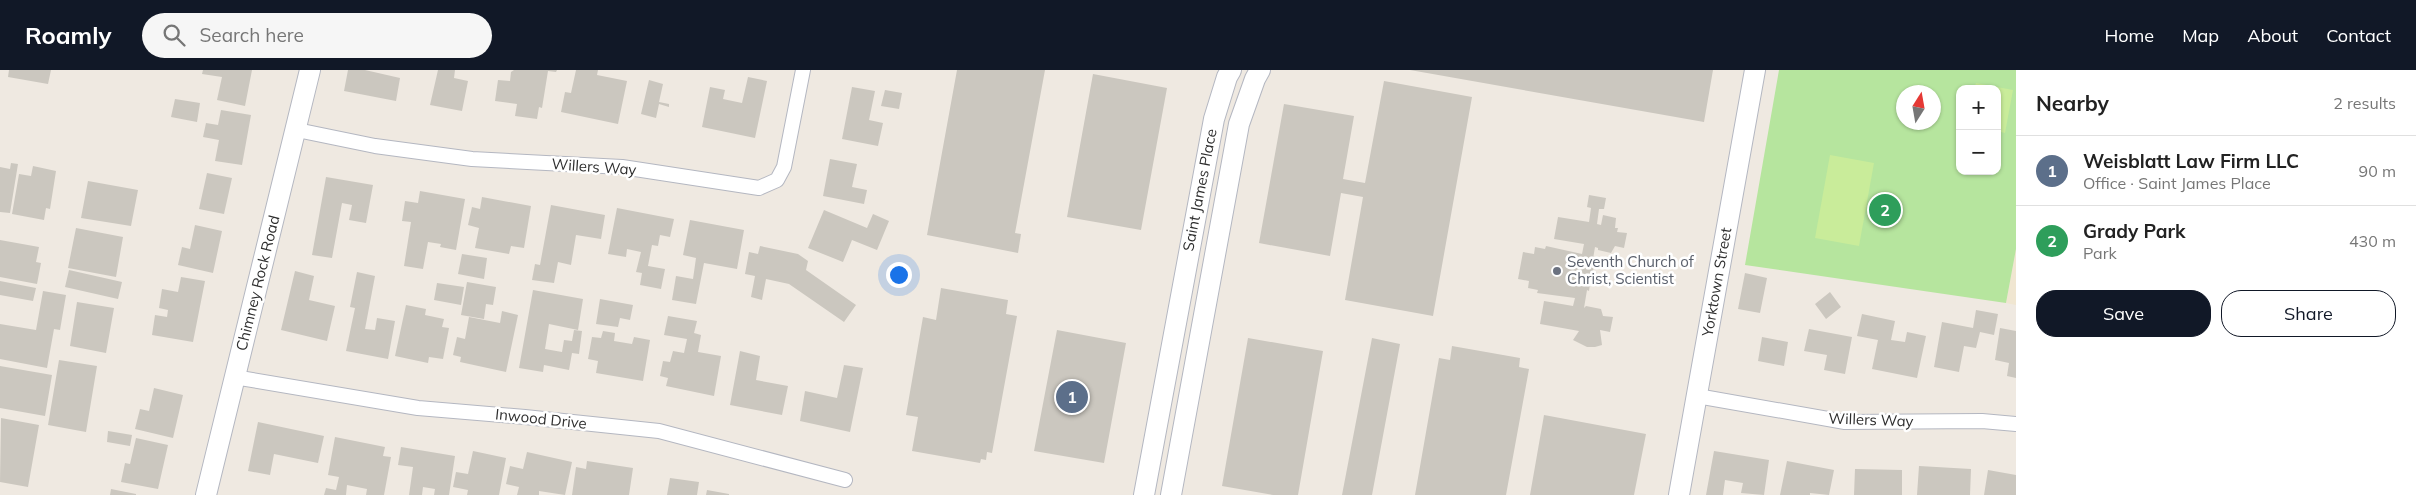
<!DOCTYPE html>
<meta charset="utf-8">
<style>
:root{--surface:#fff;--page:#f6f6f6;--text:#222;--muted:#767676;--line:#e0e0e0;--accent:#111827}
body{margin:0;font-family:Mulish,sans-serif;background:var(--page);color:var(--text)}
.controls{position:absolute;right:15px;top:15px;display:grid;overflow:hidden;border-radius:10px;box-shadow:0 1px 4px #0004}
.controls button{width:45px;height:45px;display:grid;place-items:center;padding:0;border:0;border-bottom:1px solid var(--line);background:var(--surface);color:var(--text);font:25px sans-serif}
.compass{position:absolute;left:1896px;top:15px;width:45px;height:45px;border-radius:50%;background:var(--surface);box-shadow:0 1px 4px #0004;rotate:11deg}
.you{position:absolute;left:898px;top:204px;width:18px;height:18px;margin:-12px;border:4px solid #fff;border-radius:50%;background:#1a73e8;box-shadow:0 0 0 8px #1a73e833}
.badge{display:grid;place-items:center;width:32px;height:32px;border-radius:50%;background:var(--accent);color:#fff;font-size:16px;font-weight:700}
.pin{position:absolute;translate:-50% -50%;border:2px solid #fff;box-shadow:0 1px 5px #0006}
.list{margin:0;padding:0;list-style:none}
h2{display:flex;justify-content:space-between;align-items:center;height:65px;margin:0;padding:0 20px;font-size:21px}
h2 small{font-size:16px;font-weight:400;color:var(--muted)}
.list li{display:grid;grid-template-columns:32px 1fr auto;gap:15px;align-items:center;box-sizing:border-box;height:70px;padding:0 20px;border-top:1px solid var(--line)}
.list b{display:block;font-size:19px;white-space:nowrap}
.list p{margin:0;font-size:16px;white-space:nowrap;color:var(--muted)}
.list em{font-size:16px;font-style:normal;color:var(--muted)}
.actions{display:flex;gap:10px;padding:15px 20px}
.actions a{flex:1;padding:11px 0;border:1px solid var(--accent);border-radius:20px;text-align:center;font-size:18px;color:var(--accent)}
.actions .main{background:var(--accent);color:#fff}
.icon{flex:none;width:28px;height:28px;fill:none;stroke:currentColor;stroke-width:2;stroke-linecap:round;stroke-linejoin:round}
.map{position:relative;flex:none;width:2016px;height:425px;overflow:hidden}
header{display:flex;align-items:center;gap:30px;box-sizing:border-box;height:70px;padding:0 25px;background:var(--accent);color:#fff}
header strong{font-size:24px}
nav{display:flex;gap:28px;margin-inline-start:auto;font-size:18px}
.search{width:350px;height:45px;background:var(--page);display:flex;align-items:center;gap:12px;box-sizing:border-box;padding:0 18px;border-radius:28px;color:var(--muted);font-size:19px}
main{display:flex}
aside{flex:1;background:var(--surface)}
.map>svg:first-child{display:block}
.education{fill:#f0e6d1}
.green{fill:#b6e59e;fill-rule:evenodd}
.pitch{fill:#c9ec9a}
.building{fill:#cbc7bf}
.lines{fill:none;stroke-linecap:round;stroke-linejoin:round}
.street-casing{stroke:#b4b7c1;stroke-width:16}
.secondary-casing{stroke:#b4b7c1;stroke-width:22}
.street{stroke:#fff;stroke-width:14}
.secondary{stroke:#fff;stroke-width:20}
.worship-dot{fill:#6b7280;stroke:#fff;stroke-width:2}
.labels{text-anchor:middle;stroke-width:5;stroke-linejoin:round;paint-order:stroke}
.street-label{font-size:15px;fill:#2e2e2e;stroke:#fff}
.worship-label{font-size:15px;fill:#5b616d;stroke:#fff;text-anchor:start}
</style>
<header>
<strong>Roamly</strong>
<div class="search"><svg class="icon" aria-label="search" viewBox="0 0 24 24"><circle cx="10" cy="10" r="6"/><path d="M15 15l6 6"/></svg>Search here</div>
<nav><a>Home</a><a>Map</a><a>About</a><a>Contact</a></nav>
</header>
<main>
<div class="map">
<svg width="2016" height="425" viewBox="0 0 2016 425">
<rect width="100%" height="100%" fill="#efe9e1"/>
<path class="education" d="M 2016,179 L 2016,235 L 2006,233 Z"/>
<path class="green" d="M 1779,0 L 2016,0 L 2016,179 L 2006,233 L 1745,195 ZM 1960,19 L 1997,19 L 1997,101 L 1960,101 ZM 1904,22 L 1934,22 L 1934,52 L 1904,52 Z"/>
<path class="pitch" d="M 1976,13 L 2013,20 L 2005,63 L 1997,61 L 1997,19 L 1974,19 Z
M 1830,85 L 1874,93 L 1859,176 L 1815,168 Z"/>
<path class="building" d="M 9,0 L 51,0 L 48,14 L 8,7 Z
M 203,0 L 252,0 L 245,36 L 217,30 L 222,7 L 202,4 Z
M 348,0 L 365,0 L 400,8 L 396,31 L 344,21 Z
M 438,0 L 455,0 L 454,8 L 468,11 L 462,41 L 430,35 Z
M 514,0 L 557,0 L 556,2 L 548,1 L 542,38 L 539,37 L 537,49 L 515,46 L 517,34 L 495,31 L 498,10 L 510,11 L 511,2 Z
M 576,0 L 598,0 L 597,5 L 627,11 L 618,54 L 561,42 L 565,22 L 571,23 Z
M 957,0 L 1045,0 L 1015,163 L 1021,164 L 1018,183 L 927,165 Z
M 1410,0 L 1713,0 L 1704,52 Z
M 1093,4 L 1167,18 L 1141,160 L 1067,147 Z
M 748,7 L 767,11 L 755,68 L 702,57 L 710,17 L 725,20 L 723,29 L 742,33 Z
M 649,10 L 663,14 L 659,32 L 669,34 L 669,37 L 659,34 L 656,48 L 641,44 Z
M 1384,11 L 1472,27 L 1433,246 L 1345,230 L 1363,127 L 1341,123 L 1330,186 L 1259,173 L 1284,34 L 1354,46 L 1343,109 L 1365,113 Z
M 852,17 L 875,21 L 869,50 L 883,53 L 878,76 L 842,69 Z
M 885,20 L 902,23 L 899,39 L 881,36 Z
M 175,29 L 200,33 L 197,52 L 171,47 Z
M 221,40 L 251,45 L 242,95 L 215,91 L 219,70 L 203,67 L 206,53 L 218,55 Z
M 830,89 L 857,94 L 852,117 L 867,120 L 864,134 L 823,126 Z
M 11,93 L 18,94 L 10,143 L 0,142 L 0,97 L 10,99 Z
M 33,96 L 56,101 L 50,139 L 46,138 L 44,150 L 12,144 L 19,104 L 31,106 Z
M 207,103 L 232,108 L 224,144 L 199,139 Z
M 326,107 L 373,115 L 366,153 L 349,150 L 352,135 L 342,133 L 332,188 L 312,185 Z
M 88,111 L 138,120 L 131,156 L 81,148 Z
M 420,121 L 465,129 L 456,180 L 440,177 L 441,174 L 428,172 L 423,199 L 404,196 L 411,152 L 402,151 L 405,131 L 418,133 Z
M 1589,125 L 1606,128 L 1604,139 L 1599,139 L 1597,154 L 1601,155 L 1603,145 L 1616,148 L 1615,158 L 1618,158 L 1617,162 L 1627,163 L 1624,178 L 1615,176 L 1611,183 L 1598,180 L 1598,178 L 1595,177 L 1592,195 L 1594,195 L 1593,201 L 1597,202 L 1594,215 L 1590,214 L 1589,221 L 1587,220 L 1584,238 L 1586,236 L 1601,239 L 1603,246 L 1613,247 L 1610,262 L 1600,260 L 1602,275 L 1595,277 L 1587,277 L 1573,270 L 1579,261 L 1540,254 L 1544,231 L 1573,236 L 1575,228 L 1537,223 L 1538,220 L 1528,218 L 1529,211 L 1518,209 L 1523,182 L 1534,184 L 1535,177 L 1545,179 L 1546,176 L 1582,184 L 1584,174 L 1554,169 L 1558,147 L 1589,152 L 1591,138 L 1587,137 Z
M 482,127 L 531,136 L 524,178 L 511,176 L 509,184 L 475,178 L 479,158 L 468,155 L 472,137 L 480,139 Z
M 551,135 L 605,145 L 601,169 L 576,165 L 571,195 L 558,192 L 554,213 L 532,210 L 535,194 L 540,195 Z
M 617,138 L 674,149 L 670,167 L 660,165 L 658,176 L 652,175 L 648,196 L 665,199 L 661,219 L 640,215 L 642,203 L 636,202 L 641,182 L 627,179 L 626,187 L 608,184 Z
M 824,140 L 867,158 L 873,144 L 889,151 L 877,180 L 852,170 L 843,192 L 808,178 Z
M 690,150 L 744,160 L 737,199 L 704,193 L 696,234 L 672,230 L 676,206 L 693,209 L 696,188 L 683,185 Z
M 195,155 L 222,161 L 213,203 L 178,195 L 182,177 L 190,179 Z
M 76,158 L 123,167 L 116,207 L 68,198 Z
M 0,170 L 39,177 L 36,192 L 41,193 L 37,214 L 0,207 Z
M 760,176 L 798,184 L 808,191 L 806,200 L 856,235 L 844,252 L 789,214 L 766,209 L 762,230 L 751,227 L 755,206 L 745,204 L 749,182 L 758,184 Z
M 462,184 L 487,188 L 484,209 L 458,204 Z
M 69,200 L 122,212 L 118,229 L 65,217 Z
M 295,201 L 314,206 L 309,230 L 335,236 L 327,271 L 281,260 Z
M 357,202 L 375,206 L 365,259 L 375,260 L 377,248 L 395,251 L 388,289 L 346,281 L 355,238 L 350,237 Z
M 1745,203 L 1767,208 L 1760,243 L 1738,239 Z
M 181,207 L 205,211 L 193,272 L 152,265 L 155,245 L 167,247 L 168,240 L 159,238 L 162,219 L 178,222 Z
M 0,211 L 36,218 L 33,231 L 0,225 Z
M 467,212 L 496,217 L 493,235 L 486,234 L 484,249 L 461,245 Z
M 437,213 L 464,217 L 461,235 L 434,230 Z
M 941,218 L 1008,230 L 1006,244 L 1017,246 L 992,383 L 987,382 L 986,390 L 981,389 L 980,393 L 912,381 L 918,347 L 906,345 L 923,247 L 936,250 Z
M 533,220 L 583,229 L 578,260 L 549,254 L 545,279 L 562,282 L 564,270 L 572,271 L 574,260 L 582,261 L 579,284 L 572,283 L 569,300 L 544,295 L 543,302 L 519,298 Z
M 43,221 L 66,225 L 60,260 L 54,259 L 47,298 L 0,289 L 0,254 L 36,260 Z
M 1830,222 L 1841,237 L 1826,249 L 1815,234 Z
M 600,229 L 633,235 L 630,250 L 620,248 L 618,257 L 596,254 Z
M 77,232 L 114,238 L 106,283 L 70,276 Z
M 406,235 L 426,239 L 425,245 L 444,249 L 442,257 L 449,258 L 443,289 L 429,287 L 428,293 L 395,286 Z
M 1976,240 L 1998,244 L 1994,265 L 1980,262 L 1976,278 L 1964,276 L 1959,302 L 1934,297 L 1942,252 L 1973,258 Z
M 502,241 L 518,245 L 506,302 L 460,292 L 461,287 L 453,285 L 457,267 L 465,269 L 469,247 L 500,253 Z
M 1862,244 L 1895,251 L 1891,270 L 1905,272 L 1907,262 L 1926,266 L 1917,308 L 1872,299 L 1878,270 L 1857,266 Z
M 668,246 L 697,251 L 694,263 L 701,265 L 698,282 L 721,286 L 714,326 L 666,316 L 668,308 L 660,306 L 663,291 L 670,292 L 673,281 L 684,283 L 687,269 L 664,265 Z
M 2000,258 L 2016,261 L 2016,308 L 2007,306 L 2009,293 L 1995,290 Z
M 1809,259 L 1852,267 L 1845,304 L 1824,300 L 1827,285 L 1804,281 Z
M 1057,260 L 1126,273 L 1104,393 L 1034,381 Z
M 603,261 L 615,263 L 614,271 L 632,274 L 634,267 L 650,270 L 643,311 L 596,303 L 598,291 L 588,289 L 592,267 L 601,268 Z
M 1762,267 L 1788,272 L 1784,296 L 1758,291 Z
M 1248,268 L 1323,281 L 1298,425 L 1273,425 L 1222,416 Z
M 1372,268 L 1400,274 L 1372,425 L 1342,425 Z
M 1452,276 L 1520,288 L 1519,297 L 1529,299 L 1506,425 L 1415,425 L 1439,288 L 1450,290 Z
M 740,281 L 760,286 L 756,310 L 788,316 L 782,345 L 730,335 Z
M 59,290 L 97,296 L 86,362 L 48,355 Z
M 844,295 L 863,298 L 850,362 L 800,351 L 805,321 L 837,328 Z
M 0,296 L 52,305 L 45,346 L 0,338 Z
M 154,318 L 183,325 L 173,368 L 135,359 L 140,339 L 149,341 Z
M 1544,345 L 1646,364 L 1634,425 L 1530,425 Z
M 1,348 L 39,355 L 28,417 L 0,412 Z
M 258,352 L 324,366 L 318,393 L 274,384 L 270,405 L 248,401 Z
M 108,361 L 132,365 L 130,376 L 107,372 Z
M 335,367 L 385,377 L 383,386 L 391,387 L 384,425 L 366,425 L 367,419 L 347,415 L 346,425 L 324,425 L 326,418 L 336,420 L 339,407 L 328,405 Z
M 136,368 L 168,375 L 158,419 L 121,412 L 125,393 L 130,394 Z
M 401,377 L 455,386 L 449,425 L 434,425 L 435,419 L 423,417 L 422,425 L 409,425 L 413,397 L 398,395 Z
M 473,381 L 506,388 L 499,425 L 467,425 L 468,420 L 453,417 L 456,402 L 468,404 Z
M 1714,381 L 1769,390 L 1764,425 L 1741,423 L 1743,413 L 1725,410 L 1723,425 L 1706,425 Z
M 527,382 L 572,392 L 565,425 L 539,421 L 539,425 L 517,425 L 519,417 L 506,414 L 510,396 L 523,399 Z
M 587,391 L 633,398 L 629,425 L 572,425 L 576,397 L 586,399 Z
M 1787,391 L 1834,400 L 1829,425 L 1810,423 L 1810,425 L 1780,425 Z
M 1919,396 L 1971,399 L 1970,425 L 1917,425 Z
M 1855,399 L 1902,400 L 1902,425 L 1854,425 Z
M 1988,400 L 2016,405 L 2016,425 L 1984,425 Z
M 670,408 L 699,412 L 697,425 L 667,425 Z
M 111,419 L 136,424 L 136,425 L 110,425 Z
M 707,420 L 729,424 L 729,425 L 706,425 Z"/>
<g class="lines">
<g class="street-casing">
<path id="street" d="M 297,60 L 375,76 L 472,89 L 622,97 L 759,118 L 777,110 L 784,97 L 803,0
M 234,307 L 418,338 L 525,347 L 659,361 L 845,410
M 1697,326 L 1845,352 L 1982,351 L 2016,354"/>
</g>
<g class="secondary-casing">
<path id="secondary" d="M 206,425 L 310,0
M 1144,425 L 1214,49 L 1227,7 L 1231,0
M 1171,425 L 1239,54 L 1255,9 L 1260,0
M 1679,425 L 1755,0"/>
</g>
<use href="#street" class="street"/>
<use href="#secondary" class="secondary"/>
</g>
<circle class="worship-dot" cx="1557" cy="201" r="5"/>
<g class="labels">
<g class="street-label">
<text transform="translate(594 97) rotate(4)" y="5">Willers Way</text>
<text transform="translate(1200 120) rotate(-79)" y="5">Saint James Place</text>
<text transform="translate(1717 212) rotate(-80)" y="5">Yorktown Street</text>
<text transform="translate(258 213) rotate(-76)" y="5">Chimney Rock Road</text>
<text transform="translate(541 349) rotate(6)" y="5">Inwood Drive</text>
<text transform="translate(1871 350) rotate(2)" y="5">Willers Way</text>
</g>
<g class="worship-label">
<text x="1567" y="197">Seventh Church of<tspan x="1567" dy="17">Christ, Scientist</tspan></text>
</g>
</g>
</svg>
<div class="controls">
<button>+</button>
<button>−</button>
</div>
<svg class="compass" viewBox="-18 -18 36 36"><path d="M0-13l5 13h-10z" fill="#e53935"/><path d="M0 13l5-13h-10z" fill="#767676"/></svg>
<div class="you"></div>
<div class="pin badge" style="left:1072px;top:327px;background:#5c6f8a">1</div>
<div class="pin badge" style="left:1885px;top:140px;background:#2e9e5b">2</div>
</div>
<aside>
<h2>Nearby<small>2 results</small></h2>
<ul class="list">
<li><span class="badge" style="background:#5c6f8a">1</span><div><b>Weisblatt Law Firm LLC</b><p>Office · Saint James Place</p></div><em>90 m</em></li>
<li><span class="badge" style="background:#2e9e5b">2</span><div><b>Grady Park</b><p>Park</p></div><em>430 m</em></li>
</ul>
<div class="actions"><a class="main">Save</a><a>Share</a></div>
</aside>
</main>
